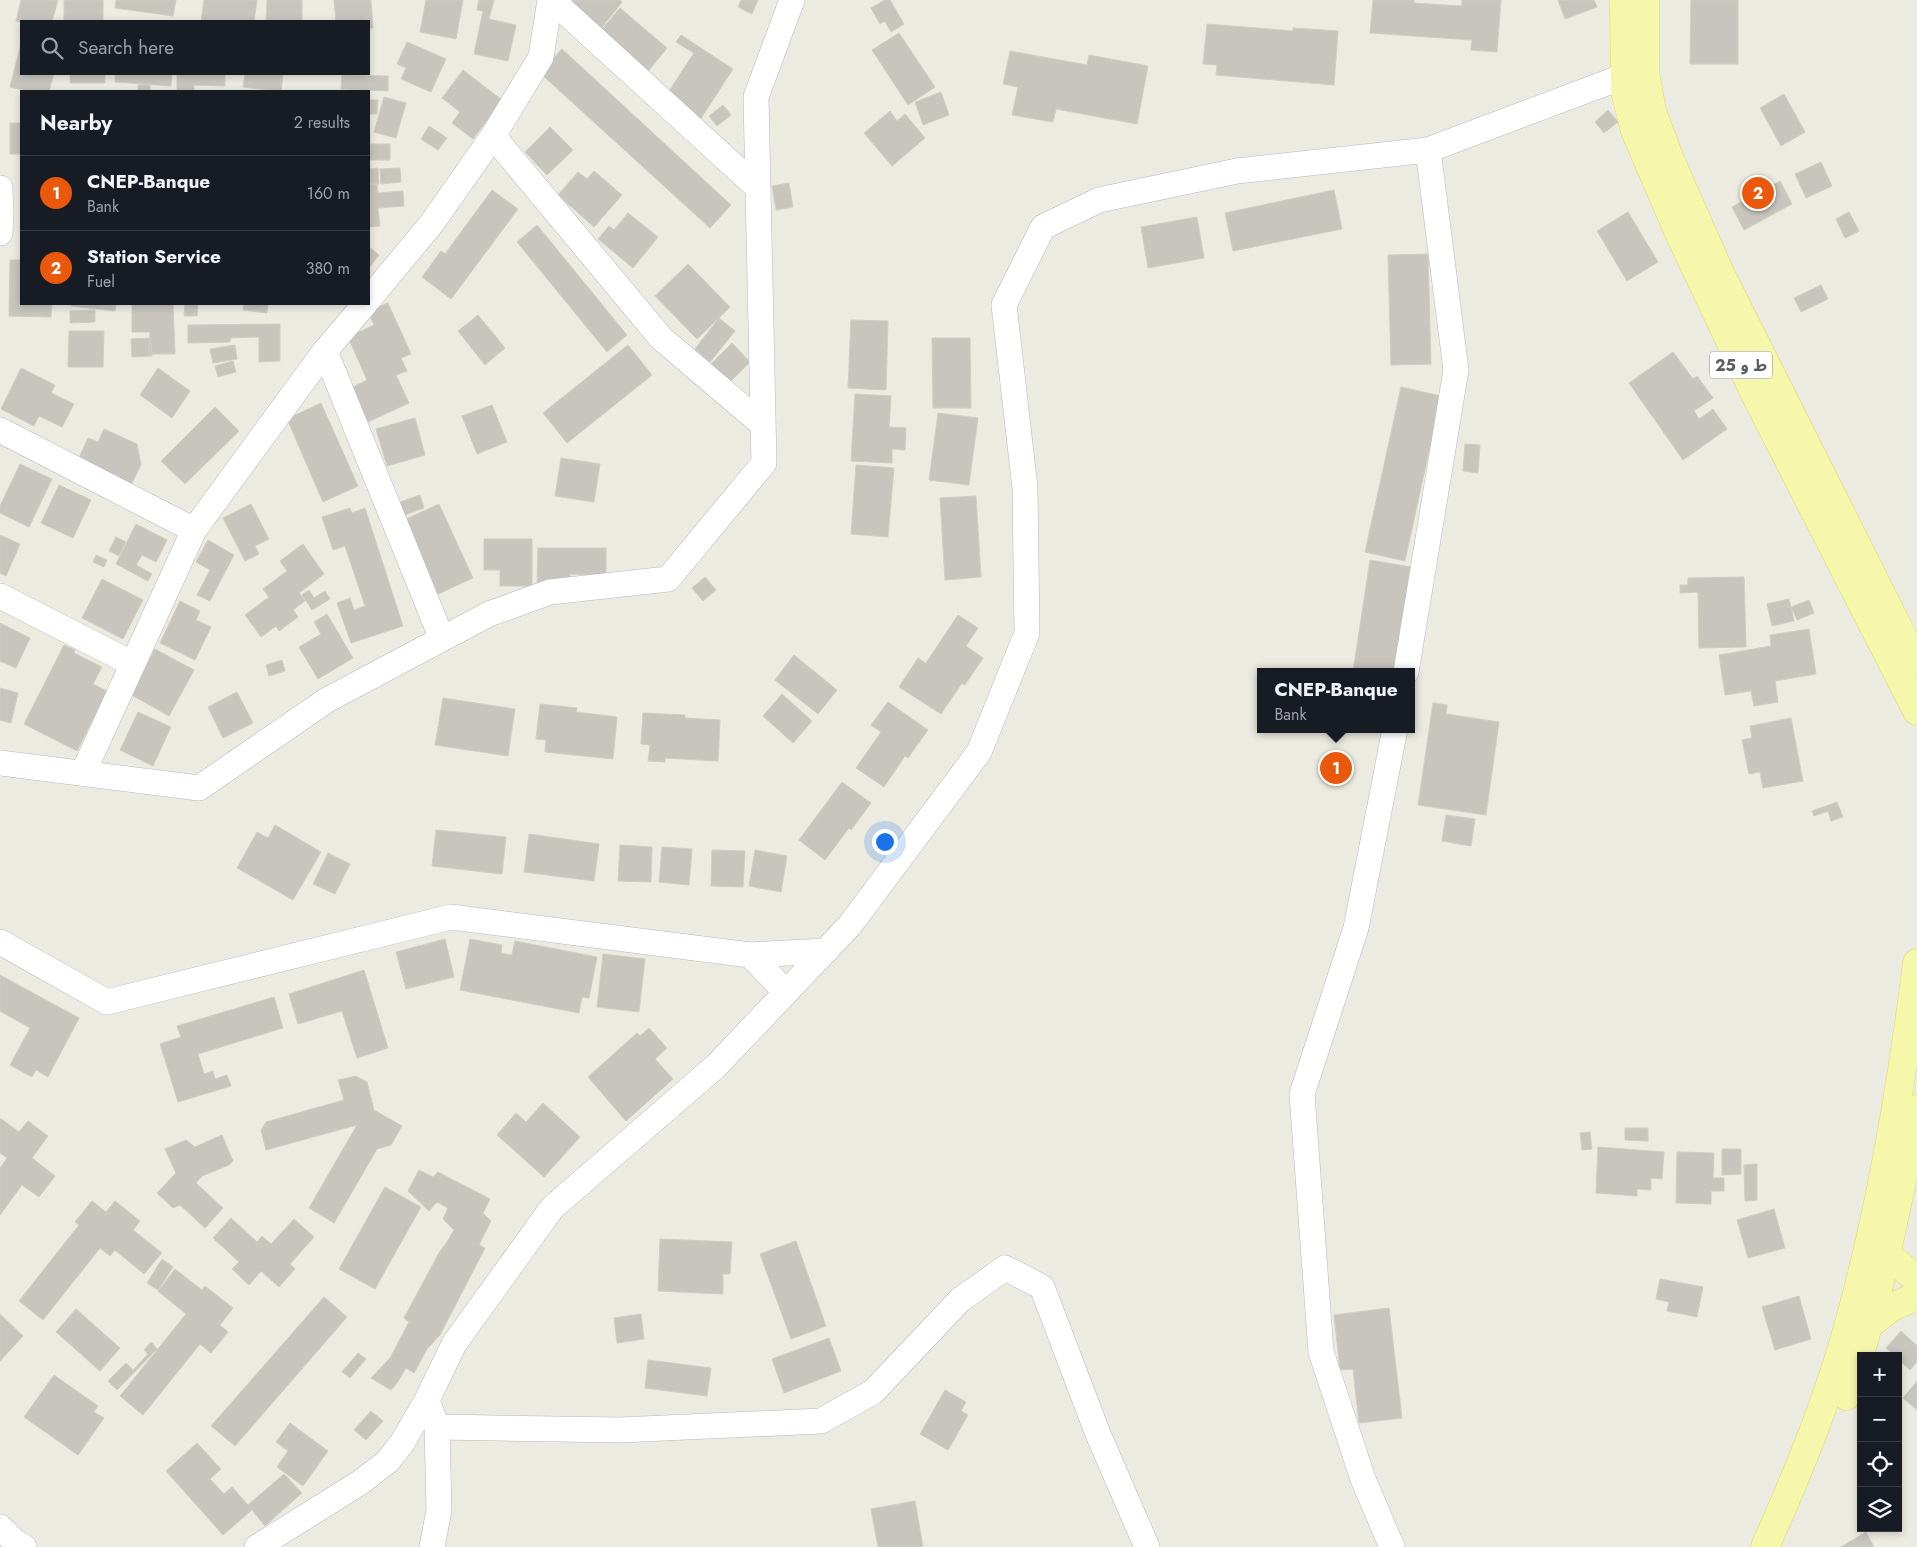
<!DOCTYPE html>
<meta charset="utf-8">
<style>
:root{--surface:#171b24;--page:#20242c;--text:#f1f3f6;--muted:#9ea1a6;--line:#363941;--accent:#ea580c}
body{margin:0;font-family:Jost,"Noto Sans Arabic",sans-serif;background:var(--page);color:var(--text)}
.controls{position:absolute;right:15px;bottom:15px;display:grid;overflow:hidden;border-radius:0px;box-shadow:0 2px 8px #0003}
.controls button{width:45px;height:45px;display:grid;place-items:center;padding:0;border:0;border-bottom:1px solid var(--line);background:var(--surface);color:var(--text);font:25px sans-serif}
.you{position:absolute;left:884px;top:841px;width:18px;height:18px;margin:-12px;border:4px solid #fff;border-radius:50%;background:#1a73e8;box-shadow:0 0 0 8px #1a73e833}
.badge{display:grid;place-items:center;width:32px;height:32px;border-radius:50%;background:var(--accent);color:#fff;font-size:16px;font-weight:700}
.pin{position:absolute;translate:-50% -50%;border:2px solid #fff;box-shadow:0 1px 5px #0006}
.popup{position:absolute;left:1257px;top:668px;width:158px;height:65px;box-sizing:border-box;display:grid;place-content:center;border-radius:0px;background:var(--surface);filter:drop-shadow(0 1px 4px #0005);font-size:16px;white-space:nowrap;color:var(--muted)}
.popup b{font-size:19px;color:var(--text)}
.popup::after{content:'';position:absolute;left:50%;top:100%;margin-left:-10px;border:10px solid transparent;border-top-color:var(--surface)}
.list{margin:0;padding:0;list-style:none}
h2{display:flex;justify-content:space-between;align-items:center;height:65px;margin:0;padding:0 20px;font-size:21px}
h2 small{font-size:16px;font-weight:400;color:var(--muted)}
.list li{display:grid;grid-template-columns:32px 1fr auto;gap:15px;align-items:center;box-sizing:border-box;height:75px;padding:0 20px;border-top:1px solid var(--line)}
.list b{display:block;font-size:19px;white-space:nowrap}
.list p{margin:0;font-size:16px;white-space:nowrap;color:var(--muted)}
.list em{font-size:16px;font-style:normal;color:var(--muted)}
.icon{flex:none;width:28px;height:28px;fill:none;stroke:currentColor;stroke-width:2;stroke-linecap:round;stroke-linejoin:round}
.map{position:relative;flex:none;width:1917px;height:1547px;overflow:hidden}
.search{position:absolute;background:var(--surface);box-shadow:0 2px 8px #0003;left:20px;top:20px;width:350px;height:55px;display:flex;align-items:center;gap:12px;box-sizing:border-box;padding:0 18px;border-radius:0px;color:var(--muted);font-size:19px}
.panel{position:absolute;background:var(--surface);box-shadow:0 2px 8px #0003;left:20px;top:90px;width:350px;height:215px;border-radius:0px}
.map>svg:first-child{display:block}
.building{fill:#c7c5be;stroke:#cfcec0}
.lines{fill:none;stroke-linecap:round;stroke-linejoin:round}
.minor-casing{stroke:#b7b8bd;stroke-width:26}
.major-casing{stroke:#e4d862;stroke-width:29}
.minor{stroke:#fff;stroke-width:25}
.major{stroke:#f5f7ab;stroke-width:28}
.labels{text-anchor:middle;stroke-width:4;stroke-linejoin:round;paint-order:stroke}
.shield{fill:#fff;stroke:#8c8d90;stroke-width:1}
.shield-label{font-size:16px;font-weight:bold;fill:#5a5c61}
</style>
<div class="map">
<svg width="1917" height="1547" viewBox="0 0 1917 1547">
<rect width="100%" height="100%" fill="#ebebe1"/>
<path class="building" d="M 21,0 L 58,0 L 52,21 L 21,22 L 16,21 Z
M 64,0 L 103,0 L 103,21 L 64,21 Z
M 116,0 L 176,0 L 173,16 L 115,8 Z
M 204,0 L 257,0 L 254,21 L 201,21 Z
M 267,0 L 302,0 L 302,21 L 266,21 Z
M 334,0 L 371,0 L 373,28 L 369,28 L 369,21 L 336,21 Z
M 426,0 L 463,0 L 456,39 L 420,32 Z
M 479,0 L 494,0 L 489,19 L 516,25 L 508,61 L 474,54 L 483,11 L 477,10 Z
M 573,0 L 620,0 L 622,2 L 600,30 L 569,5 Z
M 741,0 L 758,0 L 752,14 L 738,7 Z
M 885,0 L 890,0 L 904,24 L 891,32 L 885,21 L 880,24 L 871,8 Z
M 1373,0 L 1414,0 L 1414,3 L 1462,6 L 1462,0 L 1501,0 L 1497,52 L 1471,50 L 1472,40 L 1370,33 Z
M 1558,0 L 1594,0 L 1597,7 L 1565,19 Z
M 1691,0 L 1738,0 L 1738,64 L 1690,64 Z
M 620,8 L 667,48 L 645,75 L 597,35 Z
M 1207,24 L 1293,31 L 1293,28 L 1338,31 L 1334,85 L 1216,75 L 1217,65 L 1203,64 Z
M 899,33 L 935,87 L 908,105 L 872,50 Z
M 681,35 L 733,69 L 700,120 L 665,97 L 694,53 L 676,42 Z
M 407,42 L 446,59 L 431,92 L 401,79 L 406,68 L 397,64 Z
M 21,44 L 21,74 L 54,74 L 49,91 L 27,91 L 10,87 Z
M 562,49 L 731,205 L 710,228 L 540,73 Z
M 1010,51 L 1087,65 L 1089,55 L 1148,66 L 1137,124 L 1056,109 L 1053,122 L 1012,115 L 1018,87 L 1003,84 Z
M 463,70 L 502,100 L 473,139 L 452,123 L 460,112 L 442,98 Z
M 70,74 L 105,74 L 105,83 L 70,83 Z
M 115,74 L 172,74 L 171,86 L 115,82 Z
M 177,74 L 225,74 L 225,86 L 194,85 L 194,91 L 177,91 Z
M 245,74 L 283,74 L 281,91 L 243,87 Z
M 342,75 L 388,76 L 388,91 L 341,89 Z
M 150,84 L 150,91 L 138,91 L 138,85 Z
M 941,92 L 949,115 L 923,125 L 915,102 Z
M 1784,94 L 1805,132 L 1781,146 L 1760,108 Z
M 384,97 L 406,103 L 396,138 L 374,132 Z
M 369,100 L 378,100 L 377,114 L 369,114 Z
M 723,105 L 731,115 L 717,126 L 709,116 Z
M 1608,110 L 1618,122 L 1604,133 L 1595,122 Z
M 890,111 L 897,121 L 905,114 L 925,138 L 892,166 L 864,133 Z
M 10,123 L 21,123 L 21,154 L 10,154 Z
M 429,126 L 447,138 L 438,150 L 421,139 Z
M 550,127 L 573,150 L 547,175 L 525,152 Z
M 369,144 L 390,144 L 390,160 L 369,160 Z
M 1821,162 L 1832,186 L 1806,198 L 1795,174 Z
M 378,168 L 379,184 L 369,184 L 369,169 Z
M 400,168 L 401,182 L 381,184 L 380,169 Z
M 594,171 L 622,195 L 594,227 L 558,195 L 578,172 L 587,179 Z
M 1780,181 L 1792,204 L 1744,230 L 1732,207 Z
M 789,183 L 793,207 L 776,210 L 772,186 Z
M 377,184 L 378,193 L 403,191 L 404,206 L 378,208 L 380,226 L 369,227 L 369,185 Z
M 492,190 L 518,209 L 451,299 L 422,277 L 441,251 L 445,254 Z
M 1334,190 L 1342,229 L 1233,251 L 1225,213 Z
M 1628,212 L 1658,262 L 1627,281 L 1597,231 Z
M 1849,212 L 1859,231 L 1845,238 L 1836,219 Z
M 628,213 L 658,237 L 633,268 L 598,239 L 609,226 L 614,230 Z
M 1197,217 L 1204,258 L 1148,268 L 1141,227 Z
M 537,225 L 627,335 L 607,352 L 517,242 Z
M 369,247 L 379,255 L 369,268 Z
M 1428,254 L 1431,364 L 1391,365 L 1388,255 Z
M 10,260 L 21,260 L 21,304 L 52,304 L 51,317 L 9,316 Z
M 688,264 L 730,307 L 697,339 L 655,296 Z
M 1821,285 L 1828,299 L 1801,312 L 1794,298 Z
M 388,303 L 411,354 L 401,358 L 407,371 L 396,375 L 409,403 L 368,422 L 353,387 L 367,380 L 348,337 L 374,325 L 368,311 Z
M 71,304 L 116,304 L 115,311 L 71,306 Z
M 132,304 L 173,304 L 175,354 L 149,354 L 150,332 L 132,332 Z
M 185,304 L 198,304 L 197,316 L 184,316 Z
M 244,304 L 268,304 L 267,313 L 243,310 Z
M 95,310 L 95,322 L 70,323 L 70,311 Z
M 478,315 L 505,348 L 485,365 L 458,331 Z
M 719,318 L 735,331 L 710,362 L 695,349 Z
M 851,320 L 888,321 L 886,390 L 848,388 Z
M 280,324 L 280,361 L 259,362 L 259,337 L 230,338 L 230,342 L 188,343 L 188,325 Z
M 69,331 L 104,331 L 103,367 L 68,367 Z
M 151,338 L 152,356 L 132,357 L 131,339 Z
M 932,338 L 970,338 L 971,408 L 933,408 Z
M 732,343 L 750,362 L 729,383 L 711,364 Z
M 235,345 L 237,359 L 213,363 L 210,349 Z
M 628,345 L 652,375 L 567,443 L 543,413 Z
M 1673,352 L 1693,379 L 1697,376 L 1713,398 L 1694,411 L 1699,419 L 1713,409 L 1727,429 L 1683,460 L 1629,383 Z
M 233,361 L 236,372 L 218,377 L 215,366 Z
M 21,368 L 55,385 L 51,393 L 74,404 L 62,427 L 39,416 L 34,426 L 1,409 Z
M 158,368 L 190,391 L 172,418 L 140,395 Z
M 1401,387 L 1441,396 L 1405,561 L 1365,552 Z
M 855,394 L 891,396 L 889,427 L 906,428 L 905,450 L 892,449 L 892,463 L 851,461 Z
M 321,403 L 358,486 L 323,502 L 287,419 Z
M 492,405 L 507,442 L 477,454 L 462,416 Z
M 215,407 L 239,431 L 185,484 L 161,461 Z
M 938,413 L 978,418 L 969,485 L 929,480 Z
M 415,418 L 425,455 L 387,466 L 376,429 Z
M 104,429 L 137,444 L 141,465 L 131,485 L 78,460 L 88,438 L 98,442 Z
M 1465,444 L 1480,445 L 1478,473 L 1463,471 Z
M 561,458 L 600,464 L 594,502 L 555,496 Z
M 20,464 L 52,479 L 29,527 L 0,513 L 0,506 Z
M 856,465 L 894,468 L 888,537 L 851,534 Z
M 59,485 L 91,500 L 73,538 L 41,523 Z
M 420,495 L 424,508 L 402,516 L 397,503 Z
M 976,496 L 981,577 L 945,580 L 940,498 Z
M 251,504 L 269,539 L 255,546 L 259,554 L 245,561 L 223,518 Z
M 439,504 L 473,578 L 438,594 L 404,520 Z
M 350,508 L 352,513 L 365,508 L 403,626 L 351,643 L 337,603 L 350,598 L 354,610 L 365,606 L 345,546 L 333,550 L 322,517 Z
M 136,524 L 167,540 L 156,562 L 142,555 L 136,565 L 152,574 L 148,581 L 116,564 Z
M 0,535 L 20,544 L 6,576 L 0,573 Z
M 116,537 L 126,542 L 119,556 L 109,551 Z
M 484,539 L 532,539 L 532,586 L 500,586 L 500,570 L 484,570 Z
M 208,540 L 234,555 L 210,601 L 197,595 L 210,570 L 196,562 Z
M 303,544 L 324,574 L 299,593 L 305,601 L 293,610 L 298,617 L 279,631 L 276,626 L 261,637 L 245,615 L 269,597 L 263,589 L 287,571 L 280,561 Z
M 538,548 L 606,548 L 606,575 L 570,574 L 570,586 L 537,586 Z
M 96,555 L 107,560 L 104,567 L 93,562 Z
M 1370,560 L 1411,567 L 1394,672 L 1353,672 Z
M 705,577 L 716,590 L 703,601 L 692,588 Z
M 1744,577 L 1746,647 L 1699,648 L 1698,592 L 1680,593 L 1680,585 L 1688,585 L 1688,578 Z
M 102,579 L 143,600 L 123,639 L 82,618 Z
M 309,590 L 314,598 L 325,591 L 330,599 L 312,610 L 302,595 Z
M 1789,599 L 1794,621 L 1772,626 L 1767,604 Z
M 1809,600 L 1814,613 L 1797,620 L 1791,607 Z
M 180,601 L 200,611 L 196,620 L 211,627 L 195,660 L 160,643 Z
M 327,614 L 353,658 L 318,679 L 299,647 L 321,634 L 314,622 Z
M 958,615 L 978,628 L 966,646 L 983,658 L 965,685 L 962,683 L 941,714 L 899,687 L 918,658 L 926,663 Z
M 0,623 L 30,638 L 16,668 L 0,661 Z
M 1809,629 L 1816,674 L 1775,681 L 1778,702 L 1754,706 L 1751,691 L 1725,695 L 1719,655 L 1771,646 L 1770,635 Z
M 64,645 L 75,650 L 74,653 L 102,667 L 93,684 L 107,691 L 77,751 L 24,724 Z
M 155,649 L 194,670 L 169,716 L 130,694 Z
M 794,655 L 837,690 L 818,714 L 775,680 Z
M 282,660 L 285,671 L 269,676 L 266,665 Z
M 0,688 L 18,693 L 11,723 L 0,720 Z
M 237,692 L 253,723 L 223,738 L 208,707 Z
M 782,694 L 812,721 L 793,743 L 763,716 Z
M 443,698 L 515,709 L 508,756 L 435,745 Z
M 888,702 L 928,730 L 908,758 L 905,756 L 884,787 L 856,768 L 881,732 L 871,725 Z
M 1433,703 L 1447,705 L 1446,714 L 1499,722 L 1486,815 L 1418,805 Z
M 540,704 L 577,708 L 576,712 L 617,717 L 613,759 L 545,752 L 546,740 L 536,739 Z
M 138,712 L 171,727 L 153,766 L 120,750 Z
M 643,713 L 685,715 L 685,718 L 720,720 L 718,761 L 665,758 L 665,762 L 648,761 L 650,745 L 641,744 Z
M 1791,718 L 1803,781 L 1763,788 L 1760,772 L 1749,774 L 1742,740 L 1752,738 L 1750,726 Z
M 842,782 L 871,803 L 851,830 L 849,828 L 825,860 L 799,840 Z
M 1837,802 L 1843,817 L 1831,821 L 1828,811 L 1814,816 L 1812,811 Z
M 1446,815 L 1475,819 L 1471,846 L 1442,841 Z
M 275,825 L 321,852 L 293,900 L 237,868 L 257,832 L 268,838 Z
M 436,830 L 506,837 L 502,874 L 432,866 Z
M 529,834 L 599,844 L 594,881 L 524,872 Z
M 620,845 L 652,847 L 651,882 L 618,881 Z
M 662,847 L 692,849 L 689,885 L 659,882 Z
M 712,850 L 745,851 L 743,887 L 711,886 Z
M 755,850 L 787,856 L 781,892 L 749,886 Z
M 328,853 L 350,864 L 335,894 L 313,884 Z
M 445,939 L 454,977 L 406,989 L 396,952 Z
M 470,939 L 502,945 L 501,953 L 512,955 L 515,941 L 597,957 L 589,998 L 582,997 L 579,1013 L 460,990 Z
M 603,954 L 645,959 L 639,1012 L 597,1007 Z
M 364,970 L 388,1048 L 357,1058 L 342,1011 L 298,1024 L 289,994 Z
M 0,975 L 79,1018 L 48,1077 L 36,1070 L 32,1077 L 10,1065 L 30,1028 L 0,1011 Z
M 274,997 L 283,1028 L 198,1054 L 204,1074 L 213,1071 L 215,1079 L 227,1075 L 231,1086 L 178,1102 L 160,1044 L 181,1037 L 177,1026 Z
M 649,1028 L 667,1048 L 655,1059 L 673,1079 L 626,1121 L 588,1077 L 637,1033 L 640,1036 Z
M 356,1076 L 367,1082 L 374,1110 L 402,1126 L 391,1145 L 377,1149 L 334,1223 L 309,1208 L 357,1125 L 266,1150 L 261,1130 L 266,1122 L 344,1100 L 338,1080 Z
M 543,1103 L 580,1137 L 544,1177 L 497,1135 L 516,1113 L 526,1122 Z
M 0,1118 L 19,1132 L 28,1121 L 48,1136 L 32,1158 L 55,1176 L 39,1197 L 22,1185 L 0,1215 L 0,1168 L 7,1158 L 0,1153 Z
M 1625,1128 L 1648,1128 L 1648,1141 L 1625,1140 Z
M 1590,1132 L 1592,1149 L 1582,1150 L 1580,1133 Z
M 222,1135 L 233,1161 L 229,1165 L 202,1176 L 196,1183 L 223,1208 L 205,1228 L 180,1205 L 173,1208 L 157,1193 L 176,1173 L 165,1149 L 186,1140 L 195,1147 Z
M 1598,1147 L 1664,1152 L 1662,1179 L 1651,1178 L 1651,1190 L 1637,1189 L 1637,1196 L 1596,1193 Z
M 1722,1149 L 1741,1149 L 1741,1174 L 1722,1175 Z
M 1677,1152 L 1714,1153 L 1713,1178 L 1724,1178 L 1724,1191 L 1711,1191 L 1711,1204 L 1676,1203 Z
M 1757,1164 L 1757,1200 L 1745,1201 L 1744,1165 Z
M 419,1170 L 433,1177 L 438,1172 L 490,1199 L 483,1213 L 491,1221 L 479,1245 L 485,1248 L 440,1335 L 427,1349 L 414,1373 L 406,1368 L 397,1383 L 391,1390 L 371,1378 L 390,1358 L 409,1322 L 404,1318 L 440,1251 L 447,1242 L 454,1230 L 443,1219 L 448,1208 L 437,1202 L 429,1211 L 408,1191 Z
M 385,1187 L 421,1207 L 375,1289 L 339,1269 Z
M 92,1201 L 106,1212 L 115,1201 L 140,1221 L 133,1230 L 162,1253 L 144,1274 L 115,1250 L 110,1256 L 100,1248 L 43,1320 L 19,1301 L 79,1225 L 75,1222 Z
M 1774,1209 L 1785,1248 L 1748,1258 L 1737,1220 Z
M 231,1218 L 257,1242 L 262,1236 L 271,1244 L 294,1219 L 314,1237 L 290,1264 L 295,1269 L 279,1287 L 261,1271 L 249,1285 L 232,1269 L 239,1262 L 213,1238 Z
M 660,1239 L 732,1242 L 730,1274 L 723,1274 L 723,1294 L 658,1291 Z
M 796,1241 L 826,1326 L 791,1339 L 760,1254 Z
M 162,1259 L 173,1267 L 158,1290 L 147,1283 Z
M 175,1269 L 202,1290 L 205,1286 L 233,1308 L 220,1325 L 228,1332 L 211,1353 L 200,1344 L 143,1415 L 120,1396 L 186,1314 L 158,1291 Z
M 1660,1279 L 1703,1287 L 1697,1317 L 1667,1311 L 1669,1302 L 1656,1299 Z
M 1799,1296 L 1811,1339 L 1775,1350 L 1762,1307 Z
M 324,1297 L 347,1317 L 235,1446 L 211,1426 Z
M 1389,1308 L 1402,1418 L 1359,1423 L 1353,1369 L 1340,1370 L 1334,1315 Z
M 76,1309 L 120,1348 L 100,1371 L 56,1332 Z
M 0,1314 L 23,1336 L 0,1361 Z
M 641,1314 L 644,1339 L 617,1343 L 614,1318 Z
M 1901,1331 L 1917,1346 L 1917,1362 L 1910,1370 L 1898,1359 L 1898,1356 L 1895,1356 L 1886,1348 Z
M 829,1338 L 841,1371 L 784,1393 L 772,1359 Z
M 151,1342 L 157,1349 L 117,1390 L 108,1381 L 126,1363 L 133,1370 L 148,1354 L 144,1350 Z
M 358,1353 L 366,1359 L 350,1378 L 342,1372 Z
M 648,1360 L 711,1368 L 707,1396 L 645,1388 Z
M 54,1375 L 98,1406 L 94,1412 L 104,1418 L 78,1455 L 24,1417 Z
M 1917,1381 L 1917,1410 L 1903,1398 Z
M 945,1390 L 966,1402 L 961,1411 L 968,1415 L 948,1450 L 920,1434 Z
M 371,1411 L 383,1421 L 366,1440 L 354,1430 Z
M 290,1423 L 328,1451 L 303,1486 L 277,1467 L 288,1451 L 276,1442 Z
M 197,1443 L 221,1469 L 210,1479 L 224,1494 L 232,1487 L 248,1505 L 284,1474 L 302,1493 L 265,1526 L 252,1510 L 223,1535 L 166,1471 Z
M 915,1501 L 923,1547 L 878,1547 L 871,1509 Z
M 1866,1532 L 1874,1547 L 1841,1547 Z"/>
<g class="lines">
<g class="minor-casing">
<path id="minor" d="M 552,0 L 757,187
M 493,136 L 661,338 L 762,424
M 0,188 L 1,214 L 0,233
M 369,299 L 432,223 L 493,136 L 541,57 L 550,0
M 325,351 L 442,639
M 0,430 L 194,530 L 325,351 L 365,304
M 0,596 L 133,664
M 1406,672 L 1456,370 L 1428,150 L 1625,76
M 0,763 L 199,788 L 327,700 L 489,614 L 550,592 L 668,579 L 764,463 L 756,97 L 792,0
M 83,773 L 194,530
M 0,942 L 107,1002 L 451,917 L 750,955
M 786,992 L 750,955 L 826,951
M 437,1427 L 620,1430 L 821,1421 L 873,1392 L 960,1300 L 1005,1268 L 1042,1287 L 1098,1434 L 1147,1547
M 0,1527 L 15,1542 L 24,1547
M 257,1547 L 361,1482 L 388,1461 L 402,1443 L 427,1400
M 432,1547 L 439,1510 L 437,1427 L 427,1400 L 454,1344 L 552,1208 L 716,1066 L 850,925 L 979,752 L 1027,633 L 1025,488 L 1004,305 L 1043,227 L 1099,200 L 1237,171 L 1428,150
M 1392,1547 L 1363,1479 L 1321,1352 L 1302,1094 L 1356,928 L 1395,729"/>
</g>
<g class="major-casing">
<path id="major" d="M 1624,0 L 1625,91 L 1635,131 L 1680,235 L 1758,400 L 1917,711
M 1645,0 L 1645,72 L 1652,111 L 1670,160 L 1720,273 L 1917,665
M 1880,1241 L 1887,1255 L 1917,1279
M 1870,1324 L 1892,1307 L 1917,1296
M 1846,1396 C 1880,1301 1896,1207 1917,1109
M 1765,1547 C 1798,1473 1829,1398 1850,1320 C 1882,1204 1902,1083 1917,963"/>
</g>
<use href="#minor" class="minor"/>
<use href="#major" class="major"/>
</g>
<g class="labels">
<rect class="shield" x="1710" y="351.5" width="62" height="27" rx="4"/>
<g class="shield-label">
<text x="1741" y="371">ط و 25</text>
</g>
</g>
</svg>
<div class="controls">
<button>+</button>
<button>−</button>
<button><svg class="icon" aria-label="locate" viewBox="0 0 24 24"><circle cx="12" cy="12" r="6"/><path d="M12 2v4M12 18v4M2 12h4M18 12h4"/></svg></button>
<button><svg class="icon" aria-label="layers" viewBox="0 0 24 24"><path d="M12 4l9 5-9 5-9-5zM3 14l9 5 9-5"/></svg></button>
</div>
<div class="you"></div>
<div class="pin badge" style="left:1336px;top:768px">1</div>
<div class="popup"><b>CNEP-Banque</b>Bank</div>
<div class="pin badge" style="left:1758px;top:193px">2</div>
<div class="search"><svg class="icon" aria-label="search" viewBox="0 0 24 24"><circle cx="10" cy="10" r="6"/><path d="M15 15l6 6"/></svg>Search here</div>
<section class="panel">
<h2>Nearby<small>2 results</small></h2>
<ul class="list">
<li><span class="badge">1</span><div><b>CNEP-Banque</b><p>Bank</p></div><em>160 m</em></li>
<li><span class="badge">2</span><div><b>Station Service</b><p>Fuel</p></div><em>380 m</em></li>
</ul>
</section>
</div>
